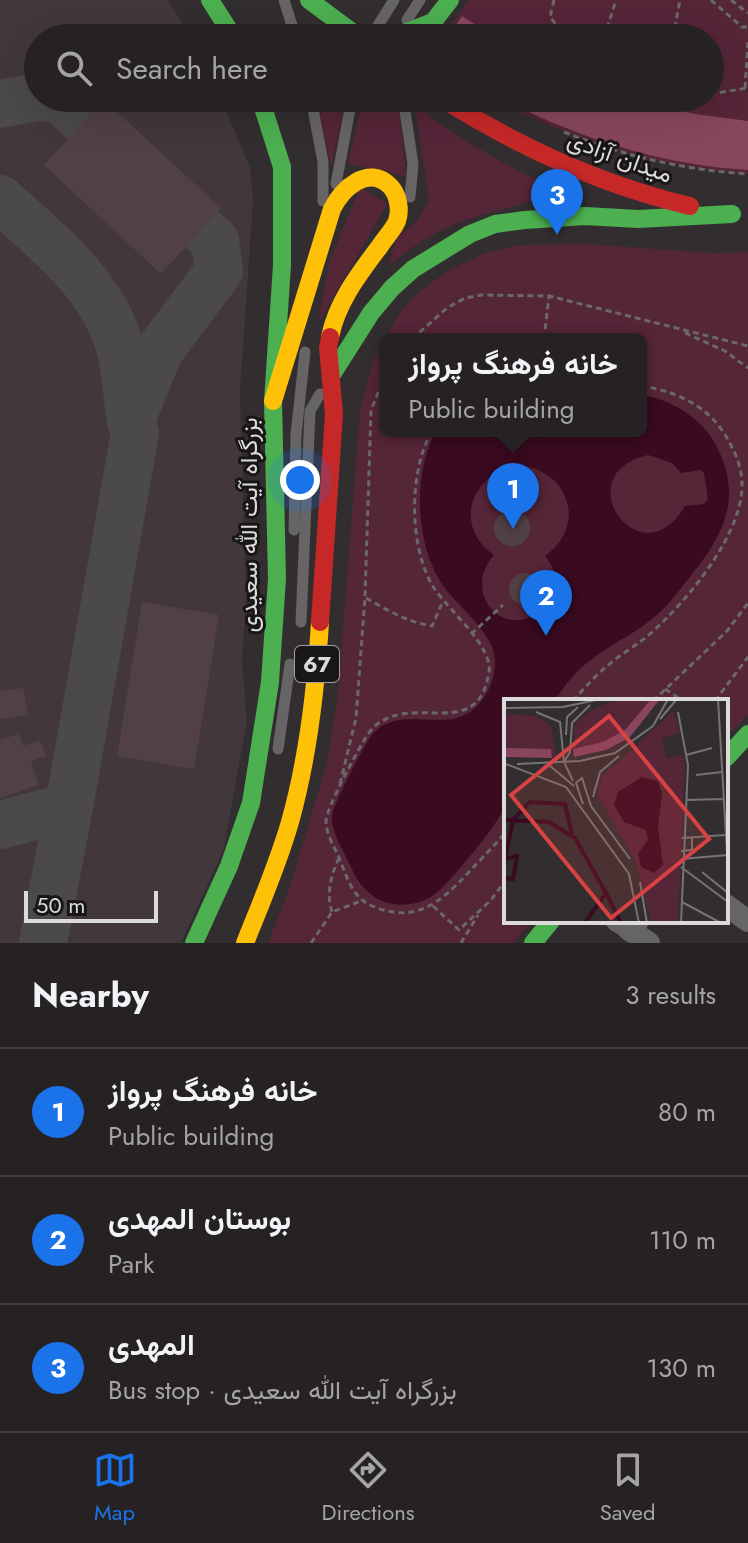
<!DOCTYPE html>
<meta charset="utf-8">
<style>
:root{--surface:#262224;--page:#2e2a2c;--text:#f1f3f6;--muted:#a4a4a6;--line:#423f41;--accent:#1a73e8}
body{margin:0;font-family:Jost,Vazirmatn,sans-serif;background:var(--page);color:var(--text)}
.scale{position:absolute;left:24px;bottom:20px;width:134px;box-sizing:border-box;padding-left:8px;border:4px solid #dddadb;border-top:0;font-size:22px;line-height:28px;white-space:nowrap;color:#dddadb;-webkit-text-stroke:6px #191617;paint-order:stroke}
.you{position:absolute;left:300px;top:480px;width:28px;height:28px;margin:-20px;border:6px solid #fff;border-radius:50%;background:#1a73e8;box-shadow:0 0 0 12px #1a73e833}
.badge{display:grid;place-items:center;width:52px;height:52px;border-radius:50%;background:var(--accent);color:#fff;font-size:26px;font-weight:700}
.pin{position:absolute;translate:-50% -66px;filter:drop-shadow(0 2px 4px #0008)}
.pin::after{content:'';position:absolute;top:42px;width:28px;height:24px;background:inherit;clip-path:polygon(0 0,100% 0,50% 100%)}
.popup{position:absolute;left:379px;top:333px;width:268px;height:104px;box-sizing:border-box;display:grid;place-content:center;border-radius:12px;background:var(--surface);filter:drop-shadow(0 2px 6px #0005);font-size:26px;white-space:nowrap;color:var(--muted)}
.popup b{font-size:30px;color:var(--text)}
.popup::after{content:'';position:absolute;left:50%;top:100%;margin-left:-16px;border:16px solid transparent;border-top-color:var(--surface)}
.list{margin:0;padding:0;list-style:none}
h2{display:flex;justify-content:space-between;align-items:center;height:104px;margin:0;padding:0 32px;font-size:34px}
h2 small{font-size:26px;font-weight:400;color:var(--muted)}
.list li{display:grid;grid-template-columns:52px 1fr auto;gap:24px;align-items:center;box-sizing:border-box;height:128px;padding:0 32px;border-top:2px solid var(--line)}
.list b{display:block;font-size:30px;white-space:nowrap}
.list p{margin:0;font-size:26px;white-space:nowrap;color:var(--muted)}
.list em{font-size:26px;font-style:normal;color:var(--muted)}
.icon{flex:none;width:44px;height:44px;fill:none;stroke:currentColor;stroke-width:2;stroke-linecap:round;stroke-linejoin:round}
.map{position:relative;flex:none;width:748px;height:943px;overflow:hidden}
.search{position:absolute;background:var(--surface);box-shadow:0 8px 32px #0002;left:24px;right:24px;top:24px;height:88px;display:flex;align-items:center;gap:20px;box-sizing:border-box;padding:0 28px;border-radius:44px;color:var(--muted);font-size:30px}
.sheet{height:488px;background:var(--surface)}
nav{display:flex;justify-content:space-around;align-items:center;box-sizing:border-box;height:112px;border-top:2px solid var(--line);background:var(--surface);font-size:22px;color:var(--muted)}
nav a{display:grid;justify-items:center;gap:4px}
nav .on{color:var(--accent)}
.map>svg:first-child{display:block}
.built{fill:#42383c}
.green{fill:#552538;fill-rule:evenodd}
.forest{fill:#87465e}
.water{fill:#390a20;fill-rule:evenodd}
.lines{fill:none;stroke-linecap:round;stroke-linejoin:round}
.taxiway{stroke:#4c494a;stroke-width:48}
.building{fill:#514147}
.path{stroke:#6a6869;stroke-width:3;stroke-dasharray:6 4;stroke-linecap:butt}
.lane{stroke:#666465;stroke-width:11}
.street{stroke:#666465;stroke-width:22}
.fast{stroke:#4caf50;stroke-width:18}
.slow{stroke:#ffc107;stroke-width:18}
.jam{stroke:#c62828;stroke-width:18}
.labels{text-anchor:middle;stroke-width:6;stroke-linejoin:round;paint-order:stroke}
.shield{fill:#191617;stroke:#a29fa0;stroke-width:2}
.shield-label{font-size:22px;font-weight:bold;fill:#dddadb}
.street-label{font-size:24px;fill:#dddadb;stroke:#191617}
.inset-river{fill:none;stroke:#390a20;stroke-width:4}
.inset-road{fill:none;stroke:#767374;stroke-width:2}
.view{fill:#d74343;fill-opacity:0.15;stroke:#d74343;stroke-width:4}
.inset-edge{fill:none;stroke:#dddadb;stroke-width:4}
</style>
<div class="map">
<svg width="748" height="943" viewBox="0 0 748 943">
<rect width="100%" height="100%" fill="#322e30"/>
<path class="built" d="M 0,0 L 167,0 L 192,38 L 38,38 L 38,98 L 221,98 L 250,168 L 253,201 L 240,390 L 246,595 L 242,663 L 247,722 L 223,851 L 181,943 L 0,943 Z"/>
<path class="green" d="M 469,0 L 748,0 L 748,174 C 657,168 573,140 492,98 L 710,98 L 710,38 L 442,38 Z
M 317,98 L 346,98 L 331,168 Z
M 363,98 L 398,98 L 406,176 L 348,164 Z
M 415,106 C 467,143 521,177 582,198 C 558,195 538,200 515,206 C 459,220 434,229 388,266 L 397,238 L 417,221 L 429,200 Z
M 360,187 L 387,204 L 318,324 L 329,263 Z
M 584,244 L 714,253 L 748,252 L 748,715 L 726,737 L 726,701 L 506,701 L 506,921 L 531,921 L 513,943 L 268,943 L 289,889 L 327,764 L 338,694 L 360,411 L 374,358 L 400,313 L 416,294 L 451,269 L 488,252 L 519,245 ZM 385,339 L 641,339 L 641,431 L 385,431 Z"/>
<path class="forest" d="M 462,16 L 496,38 L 447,38 Z
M 500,98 L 626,98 L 695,114 L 748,121 L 748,170 C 660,165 578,138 500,98 Z"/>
<path class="water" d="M 641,395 C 672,399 705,420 718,449 C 743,501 722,537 689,578 C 678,592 666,608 652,619 C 630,637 602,648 581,668 C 571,677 562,690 554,701 L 506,701 C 506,725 506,750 506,774 C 506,783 508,795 506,804 C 501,821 449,884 435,894 C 423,903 408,906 394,904 C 373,901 359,886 351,867 C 345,853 330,831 332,816 C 333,805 364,745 372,735 C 376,730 381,726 386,724 C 420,709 455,736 482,700 C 491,689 495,674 495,660 C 495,635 459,607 444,587 C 415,546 412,475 436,431 L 641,431 ZM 648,455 L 672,463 L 681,473 L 701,470 L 704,473 L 708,499 L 704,504 L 685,506 C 641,582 564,474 648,455 ZM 517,465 C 569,469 588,525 545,556 C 586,607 502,648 484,596 C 479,580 484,567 494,555 C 453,527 470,474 517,465 Z"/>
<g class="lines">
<path class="taxiway" d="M 47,98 L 61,100 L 215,241 L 219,271 L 159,351 L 131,420
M 0,104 L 38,97
M 0,199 C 47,242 102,283 120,347 C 126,371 127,397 131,421 L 135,433 L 69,807 L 0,825
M 43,943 L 69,807"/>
</g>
<path class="building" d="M 104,100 L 221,208 L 161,274 L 44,165 Z
M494 528a18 18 0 1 1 36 0a18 18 0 1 1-36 0Z
M509 589a16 16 0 1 1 32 0a16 16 0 1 1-32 0Z
M 142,602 L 219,615 L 194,769 L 117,756 Z
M 23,688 L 28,715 L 0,719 L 0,691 Z
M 19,734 L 23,746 L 40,740 L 46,756 L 31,761 L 39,785 L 0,798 L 0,740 Z"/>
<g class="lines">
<path class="path" d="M 554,0 L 550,17 L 567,38
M 711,0 L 742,27 L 748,27
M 731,0 L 748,13
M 604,38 L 616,0
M 673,38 L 680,0
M 745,88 L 748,42
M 710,94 L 748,88
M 564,132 C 623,156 685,170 748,174
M 685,333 L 725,351 L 748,368
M 412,339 L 447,308 L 465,298 L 481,295 L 549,296 L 748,346
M 544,339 L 549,296
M 432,431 C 408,472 409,549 434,588 C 449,611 493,646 489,672 C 479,737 425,700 386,719 C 379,722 373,727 368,734 C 359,748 327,806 326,821 C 326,833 333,845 338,855 C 346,874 351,896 370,905 C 414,925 439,904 469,872 C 481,859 494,846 506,832
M 366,598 C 387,610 407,622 432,626 L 443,601
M 471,634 L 503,605
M 665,689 L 683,701
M 573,701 C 585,687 597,674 612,662 C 624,652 639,644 651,633 C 687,601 743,534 742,484 C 742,467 735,452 727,438 C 709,406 676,391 641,386
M 653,701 L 727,631 L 748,603
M 715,701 L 748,657
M 340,784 L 356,718 L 365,597 L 371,410 L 385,376
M 433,906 L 459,930 L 491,900 L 506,880
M 332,912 C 326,893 331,875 339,858
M 311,943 L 332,912 L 361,901
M 461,943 L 478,915"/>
<path class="lane" d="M 284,0 L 296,38
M 407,20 L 420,0
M 370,38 L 394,0
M 311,98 L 323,162 L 323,201
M 403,98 L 413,164 L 410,197
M 336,184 L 352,98
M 294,530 L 296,434 L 305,352
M 301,622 L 310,411 L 320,394
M 278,749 L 290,664"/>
<path class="street" d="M 726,905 L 748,921
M 617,921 L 631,929 L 638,921
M 628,929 L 649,943"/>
<path class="fast" d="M 210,0 L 234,38
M 309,0 L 360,38
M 392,38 L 433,22 L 450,0
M 331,376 L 371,313 L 392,288 L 413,269 L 470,234 L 495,224 L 525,220 L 585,216 L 638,219 L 732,214
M 726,758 L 748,734
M 194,943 L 229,866 L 251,803 L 270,682 L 277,579 L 273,401 L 282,265 L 282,167 L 260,98
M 533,943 L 551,921"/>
<path class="slow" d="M 273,401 L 332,209 C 342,189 368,164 390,186 C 398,194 401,210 397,221 C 394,229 385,238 380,246 C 359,274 337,302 330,337
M 245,943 C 261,903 278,864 290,822 C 308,758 316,689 320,622"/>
<path class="jam" d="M 441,98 C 519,147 600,185 690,206
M 320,622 L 334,414 L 328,348 L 330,337"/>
</g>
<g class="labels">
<rect class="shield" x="295" y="646" width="44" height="36" rx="6"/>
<g class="shield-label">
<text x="317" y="672">67</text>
</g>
<g class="street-label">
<text transform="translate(620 157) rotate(20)" y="8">میدان آزادی</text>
<text transform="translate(249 525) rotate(-90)" y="8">بزرگراه آیت الله سعیدی</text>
</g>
</g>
<g transform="translate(504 699)">
<rect width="224" height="224" fill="#322e30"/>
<path d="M 115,0 L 157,0 L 121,42 L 70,58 L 70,26 L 87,11 ZM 169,12 L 176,33 L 158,40 L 162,59 L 179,56 L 181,65 L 174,224 L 147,224 L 131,162 L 93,95 L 98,78 ZM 0,15 L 32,17 L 47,27 L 52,59 L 0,58 Z" fill="#552538"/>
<path d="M 147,0 L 156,0 L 126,38 L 102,51 L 70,58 L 69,50 L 99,43 L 121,31 ZM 0,49 L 47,50 L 48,59 L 2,58 Z" fill="#87465e"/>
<path d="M 138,78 L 154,82 L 158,94 L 154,128 L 159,166 L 150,174 L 137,168 L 134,154 L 144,141 L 142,131 L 120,123 L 110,106 L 114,93 Z" fill="#390a20"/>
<path class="inset-river" d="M 0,121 L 45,123 L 71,139 L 102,194 L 81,224M 0,167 L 9,121 L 26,103 L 61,105 L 68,135M 0,179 L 9,180 L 13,157 L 1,160M 102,194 L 117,224"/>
<path class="inset-road" d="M 214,0 L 224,171M 0,9 L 59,8 L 97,0M 32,13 L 56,23 L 60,63 L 69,82M 174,13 L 184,66 L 177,224M 156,20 L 173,0M 62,36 L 63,18 L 74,8M 182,56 L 208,49M 60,63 L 66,53 L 68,24 L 86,6M 2,65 L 62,88 L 125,175 L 135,224M 13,65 L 76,62 L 111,54 L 149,27 L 164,0M 45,66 L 70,87M 192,76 L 218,73M 89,98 L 96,73 L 115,57M 183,101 L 219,100M 79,105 L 72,84 L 78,79 L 87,107 L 126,160M 178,139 L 221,136M 177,152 L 188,151 L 188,138M 177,160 L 224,156M 177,168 L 224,203M 198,173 L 224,194M 136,183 L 143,224M 178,203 L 217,224"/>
<path class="view" d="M 105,17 L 205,140 L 107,219 L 7,96 Z"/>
<rect width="224" height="224" class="inset-edge"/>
</g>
</svg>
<div class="scale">50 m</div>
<div class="you"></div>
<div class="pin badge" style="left:513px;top:529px">1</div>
<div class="popup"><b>خانه فرهنگ پرواز</b>Public building</div>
<div class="pin badge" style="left:546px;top:636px">2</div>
<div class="pin badge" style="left:557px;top:235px">3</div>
<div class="search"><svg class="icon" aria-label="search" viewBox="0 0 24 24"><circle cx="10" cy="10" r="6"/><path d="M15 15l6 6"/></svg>Search here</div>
</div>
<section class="sheet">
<h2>Nearby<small>3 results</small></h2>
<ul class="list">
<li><span class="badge">1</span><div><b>خانه فرهنگ پرواز</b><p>Public building</p></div><em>80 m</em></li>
<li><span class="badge">2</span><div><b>بوستان المهدی</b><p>Park</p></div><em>110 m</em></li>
<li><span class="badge">3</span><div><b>المهدی</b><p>Bus stop · بزرگراه آیت الله سعیدی</p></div><em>130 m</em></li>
</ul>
</section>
<nav>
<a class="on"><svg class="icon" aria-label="map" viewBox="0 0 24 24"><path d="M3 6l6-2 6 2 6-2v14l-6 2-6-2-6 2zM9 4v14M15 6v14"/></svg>Map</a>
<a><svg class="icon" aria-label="directions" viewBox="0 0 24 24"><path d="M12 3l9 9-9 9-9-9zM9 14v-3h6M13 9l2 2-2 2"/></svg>Directions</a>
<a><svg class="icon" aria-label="saved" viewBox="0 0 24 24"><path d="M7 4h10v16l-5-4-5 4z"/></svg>Saved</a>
</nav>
